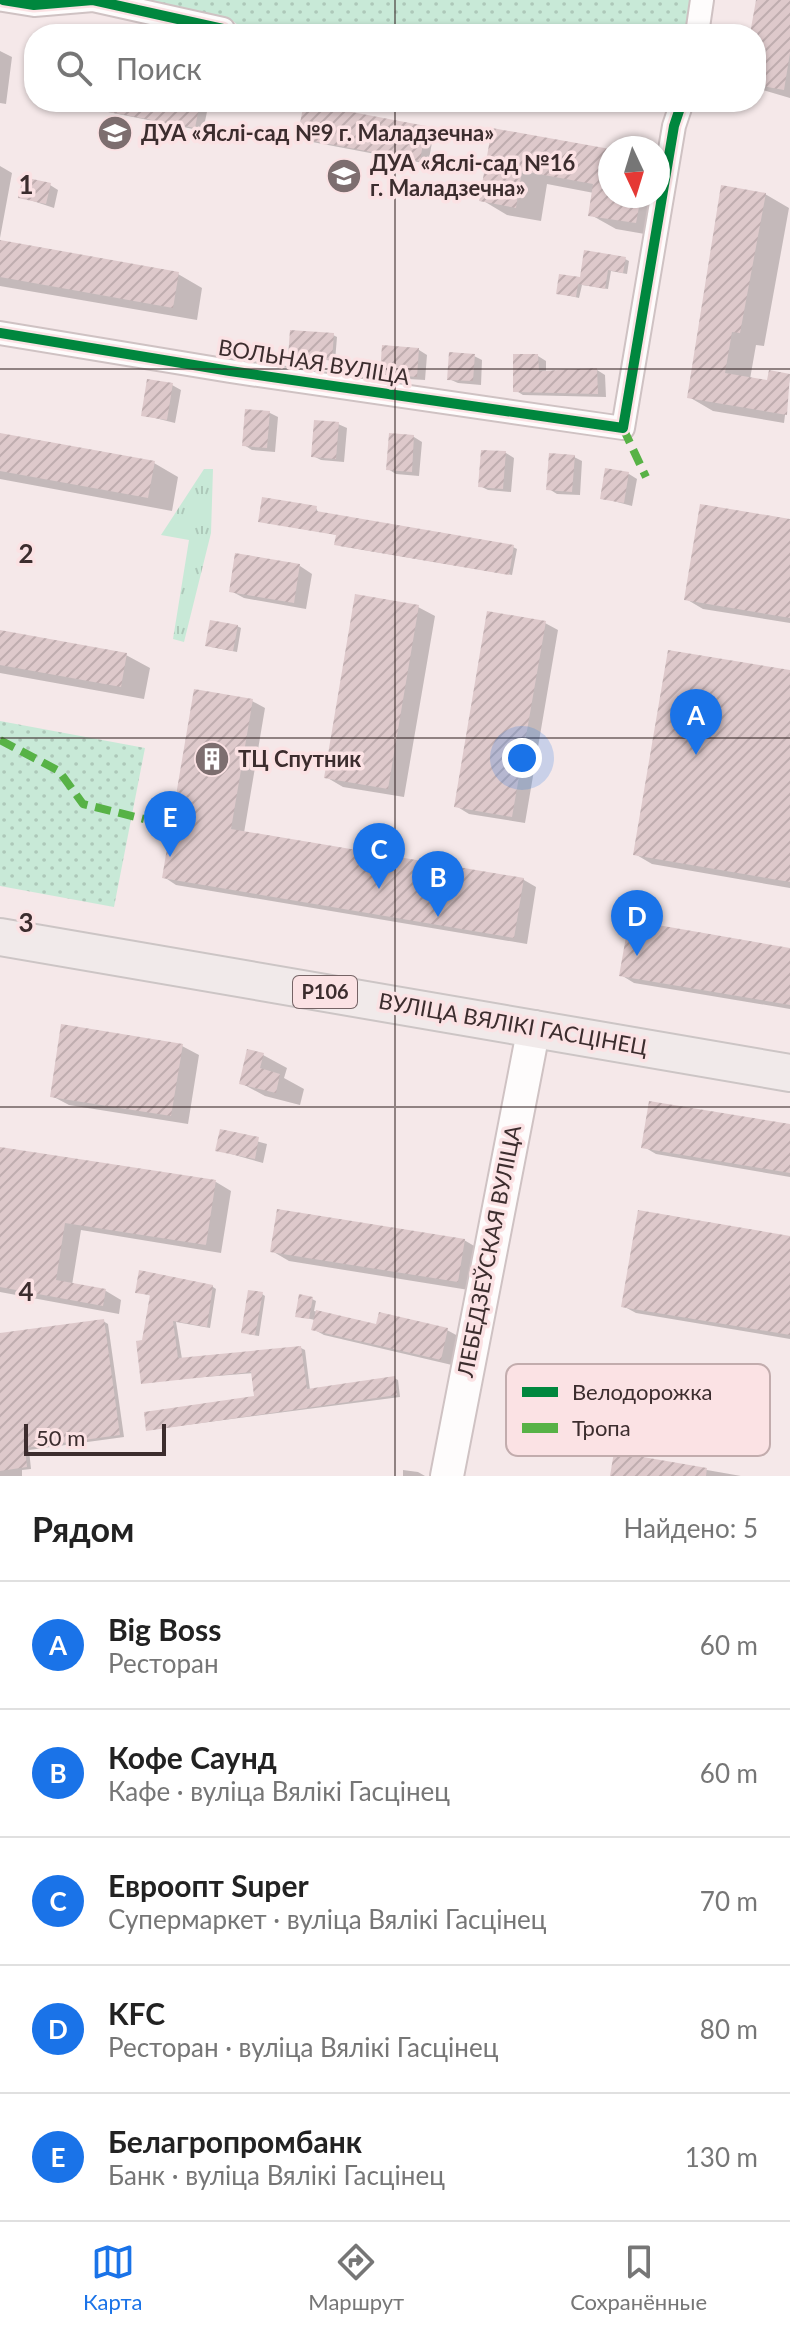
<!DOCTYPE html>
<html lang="ru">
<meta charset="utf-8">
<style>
:root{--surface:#fff;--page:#f2f2f2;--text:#222;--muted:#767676;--line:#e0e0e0;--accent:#1a73e8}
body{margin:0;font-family:Lato,sans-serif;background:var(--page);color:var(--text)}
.compass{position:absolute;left:598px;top:136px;width:72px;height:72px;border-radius:50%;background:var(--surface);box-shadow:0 2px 6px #0004;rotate:176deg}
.scale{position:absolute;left:24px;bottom:20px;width:142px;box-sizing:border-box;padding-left:8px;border:4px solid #3c2d2e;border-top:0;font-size:22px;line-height:28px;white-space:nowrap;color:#3c2d2e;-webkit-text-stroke:6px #fbe2e4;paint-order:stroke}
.you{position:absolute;left:522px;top:758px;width:28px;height:28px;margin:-20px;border:6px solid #fff;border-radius:50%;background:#1a73e8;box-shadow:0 0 0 12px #1a73e833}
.badge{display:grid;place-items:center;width:52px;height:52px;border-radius:50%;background:var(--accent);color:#fff;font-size:26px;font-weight:700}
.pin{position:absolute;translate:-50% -66px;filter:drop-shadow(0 2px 4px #0008)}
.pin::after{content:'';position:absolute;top:42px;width:28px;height:24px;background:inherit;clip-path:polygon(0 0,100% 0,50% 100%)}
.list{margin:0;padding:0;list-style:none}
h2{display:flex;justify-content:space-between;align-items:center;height:104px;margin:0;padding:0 32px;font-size:34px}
h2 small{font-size:26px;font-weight:400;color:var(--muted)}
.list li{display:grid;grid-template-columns:52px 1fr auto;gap:24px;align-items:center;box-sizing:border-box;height:128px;padding:0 32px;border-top:2px solid var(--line)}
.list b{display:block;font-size:30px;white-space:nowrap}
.list p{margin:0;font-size:26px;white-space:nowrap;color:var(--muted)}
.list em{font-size:26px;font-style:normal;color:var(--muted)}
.icon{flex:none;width:44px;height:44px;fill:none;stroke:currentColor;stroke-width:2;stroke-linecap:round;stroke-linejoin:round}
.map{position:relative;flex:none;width:790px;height:1476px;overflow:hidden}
.search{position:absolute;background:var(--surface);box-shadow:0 2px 6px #0004;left:24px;right:24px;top:24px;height:88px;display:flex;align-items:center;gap:20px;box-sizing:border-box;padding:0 28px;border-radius:32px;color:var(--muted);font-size:30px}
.sheet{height:744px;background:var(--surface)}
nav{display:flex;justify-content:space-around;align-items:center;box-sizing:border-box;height:112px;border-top:2px solid var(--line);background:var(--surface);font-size:22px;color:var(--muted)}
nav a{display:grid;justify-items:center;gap:4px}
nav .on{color:var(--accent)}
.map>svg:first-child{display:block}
.grass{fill:url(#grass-tufts)}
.park{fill:url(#park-dots)}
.shadow{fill:#0003}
.building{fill:url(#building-hatch)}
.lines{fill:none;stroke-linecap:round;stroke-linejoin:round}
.minor-casing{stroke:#cfc2c3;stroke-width:26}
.secondary-casing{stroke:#cfc2c3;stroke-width:36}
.primary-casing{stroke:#ccc5c5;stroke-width:40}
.minor{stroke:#fefcfc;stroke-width:22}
.secondary{stroke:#fefcfc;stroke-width:32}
.primary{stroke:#f1eaea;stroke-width:36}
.quiet{stroke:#57b246;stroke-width:8;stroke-dasharray:16 8;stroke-linecap:butt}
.cycleway-casing{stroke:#fbe2e4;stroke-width:15}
.cycleway{stroke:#00873e;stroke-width:10}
.grid{fill:none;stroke:#3c2d2e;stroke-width:2;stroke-opacity:0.55}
.labels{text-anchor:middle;stroke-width:7;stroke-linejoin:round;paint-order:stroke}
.shield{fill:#fbe2e4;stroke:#756365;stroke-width:2}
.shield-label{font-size:20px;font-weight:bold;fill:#3c2d2e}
.poi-label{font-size:22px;font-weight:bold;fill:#3c2d2e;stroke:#fbe2e4;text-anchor:start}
.street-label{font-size:22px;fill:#3c2d2e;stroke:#fbe2e4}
.key{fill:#fbe2e4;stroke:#c2acad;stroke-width:2}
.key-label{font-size:22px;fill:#3c2d2e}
.grid-label{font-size:26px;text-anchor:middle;font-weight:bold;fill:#3c2d2e;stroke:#fbe2e4;stroke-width:7;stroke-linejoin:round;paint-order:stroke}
</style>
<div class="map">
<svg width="790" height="1476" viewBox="0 0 790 1476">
<defs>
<pattern id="grass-tufts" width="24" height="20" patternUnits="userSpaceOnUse" patternTransform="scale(2)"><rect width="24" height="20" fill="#c8e9d7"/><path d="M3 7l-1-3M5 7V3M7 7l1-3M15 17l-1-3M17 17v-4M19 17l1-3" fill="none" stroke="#adc8b9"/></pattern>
<pattern id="park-dots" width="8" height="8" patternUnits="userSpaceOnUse" patternTransform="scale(2)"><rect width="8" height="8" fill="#c8e9d7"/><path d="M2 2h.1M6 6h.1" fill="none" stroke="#adc8b9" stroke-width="1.8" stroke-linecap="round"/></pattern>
<pattern id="building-hatch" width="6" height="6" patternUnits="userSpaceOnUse" patternTransform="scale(2)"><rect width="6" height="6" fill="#dec9cb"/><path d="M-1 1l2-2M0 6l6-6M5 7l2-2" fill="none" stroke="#bfadaf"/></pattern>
</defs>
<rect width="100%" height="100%" fill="#f5e8e9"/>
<path class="grass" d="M 204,469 L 213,469 L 211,533 L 184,642 L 173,639 L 189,540 L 161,535 Z"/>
<path class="park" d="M 121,0 L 702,0 L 697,34 L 249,34 L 233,21 Z
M 0,721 L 145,748 L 114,907 L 0,886 Z"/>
<path class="shadow" d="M 758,0 L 790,0 L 790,98 L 756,88 L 756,34 L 752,34 Z
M 0,51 L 12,57 L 6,104 L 0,103 Z
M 58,102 L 209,102 L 203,131 Z
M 425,128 L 434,132 L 428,164 L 307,141 L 299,137 Z
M 494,130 L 610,151 L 610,196 L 658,196 L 662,237 L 616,229 L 591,215 L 594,193 L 547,184 L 541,221 L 507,215 L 482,200 Z
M 0,166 L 12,173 L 0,238 Z
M 50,185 L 58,190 L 54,208 L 21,197 Z
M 765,194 L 789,208 L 764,346 L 756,345 L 750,379 L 769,382 L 771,372 L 790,376 L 784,423 L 713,411 L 689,397 Z
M 0,243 L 178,274 L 202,288 L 197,320 L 0,286 Z
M 625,259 L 629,261 L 627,274 L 611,271 L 608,289 L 582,285 L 579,298 L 558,293 Z
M 333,335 L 337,337 L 335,361 L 290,356 Z
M 419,350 L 427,355 L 425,380 L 391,378 L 382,373 Z
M 474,356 L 482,360 L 481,385 L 458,383 L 449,379 Z
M 538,356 L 546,361 L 546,373 L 597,370 L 605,375 L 606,397 L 523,395 L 515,390 Z
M 172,385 L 181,390 L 175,423 L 143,415 Z
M 270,413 L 278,417 L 275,452 L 252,450 L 244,445 Z
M 338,424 L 347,428 L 344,462 L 321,460 L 313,456 Z
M 0,435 L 154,463 L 178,477 L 172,511 L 0,479 Z
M 414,437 L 422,442 L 419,476 L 396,474 L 388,469 Z
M 506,453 L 514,458 L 511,492 L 488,490 L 480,486 Z
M 574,457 L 582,461 L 580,495 L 557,494 L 549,489 Z
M 629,474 L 637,479 L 632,506 L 602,498 Z
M 316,508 L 319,514 L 513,547 L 517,549 L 512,575 L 340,546 L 338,535 L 263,522 Z
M 790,521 L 790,623 L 703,609 L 686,599 Z
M 300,566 L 312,574 L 306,609 L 244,598 L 231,591 Z
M 418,607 L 435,616 L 404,797 L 343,787 L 326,777 Z
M 545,623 L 558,630 L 525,823 L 469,814 L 456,806 Z
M 237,626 L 241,628 L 237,652 L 211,647 Z
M 0,632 L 126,655 L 150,668 L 144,699 L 0,673 Z
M 790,672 L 790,888 L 652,864 L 635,854 Z
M 252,701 L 265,708 L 244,833 L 524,880 L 536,887 L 527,944 L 176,885 L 164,877 Z
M 790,950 L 790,1009 L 634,983 L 621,975 Z
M 182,1046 L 199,1055 L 188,1124 L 69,1105 L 52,1096 Z
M 263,1055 L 287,1068 L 284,1078 L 304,1089 L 300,1105 L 265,1096 L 241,1083 Z
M 790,1126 L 790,1177 L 656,1154 L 644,1147 Z
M 221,1132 L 267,1144 L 263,1163 L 217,1150 Z
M 0,1149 L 216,1182 L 231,1191 L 221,1253 L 81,1230 L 72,1285 L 106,1291 L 121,1300 L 119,1314 L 0,1292 Z
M 790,1238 L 790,1339 L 636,1313 L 623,1306 Z
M 464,1240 L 481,1250 L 475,1291 L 289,1261 L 272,1251 Z
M 213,1287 L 216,1289 L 210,1328 L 176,1322 L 182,1359 L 301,1348 L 305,1350 L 310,1390 L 394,1378 L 398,1380 L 400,1397 L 148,1430 L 257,1398 L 254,1373 L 143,1382 L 152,1296 L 137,1292 Z
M 262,1294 L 265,1296 L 259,1336 L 247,1334 Z
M 312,1299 L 316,1301 L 314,1311 L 377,1326 L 447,1330 L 458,1336 L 452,1365 L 324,1335 L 313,1329 L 315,1320 L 297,1316 Z
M 103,1321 L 108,1324 L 124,1437 L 29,1450 L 31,1469 L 22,1470 L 22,1476 L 0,1476 L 0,1334 Z
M 616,1454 L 741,1476 L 612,1476 Z
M 403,1470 L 418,1472 L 425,1476 L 403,1476 Z"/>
<path class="building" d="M 756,0 L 790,0 L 790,53 L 784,90 L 756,85 L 756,34 L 750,34 Z
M 98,102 L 200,102 L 195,128 L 98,110 Z
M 304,103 L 426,126 L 420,161 L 297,138 Z
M 492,128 L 610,149 L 610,196 L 641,196 L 636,223 L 588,216 L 593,184 L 522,171 L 516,208 L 479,201 Z
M 23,177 L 51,183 L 46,204 L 18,198 Z
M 721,185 L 766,193 L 740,333 L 732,332 L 725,373 L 767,380 L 769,370 L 790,374 L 787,415 L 687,398 Z
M 0,240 L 179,272 L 173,308 L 0,277 Z
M 584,250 L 626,257 L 623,273 L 608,270 L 605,289 L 578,284 L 576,297 L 556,294 L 559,274 L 580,277 Z
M 290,330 L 334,333 L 332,360 L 288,357 Z
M 382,345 L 419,348 L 417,377 L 380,374 Z
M 449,352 L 475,354 L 473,381 L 447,380 Z
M 513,354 L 538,354 L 539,371 L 597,368 L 598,394 L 513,392 Z
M 147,379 L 173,383 L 167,420 L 141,416 Z
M 245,409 L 270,411 L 267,448 L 242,446 Z
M 314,420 L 339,422 L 336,459 L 311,457 Z
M 0,433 L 155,461 L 148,498 L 0,471 Z
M 389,433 L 414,435 L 412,472 L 386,470 Z
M 481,450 L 506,451 L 503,489 L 478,487 Z
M 549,453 L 575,455 L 572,492 L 546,490 Z
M 605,468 L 629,472 L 624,503 L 600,499 Z
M 262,497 L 317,506 L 316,511 L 514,545 L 509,575 L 334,545 L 336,535 L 258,522 Z
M 700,504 L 790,519 L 790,618 L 684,600 Z
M 235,553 L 300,564 L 294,603 L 229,592 Z
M 355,594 L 419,605 L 388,789 L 324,778 Z
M 487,611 L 546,621 L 512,817 L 454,807 Z
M 210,620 L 238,625 L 233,651 L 205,646 Z
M 0,630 L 127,653 L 121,687 L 0,665 Z
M 668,650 L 790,670 L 790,882 L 633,855 Z
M 194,689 L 253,699 L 231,829 L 524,878 L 514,938 L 162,878 Z
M 629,920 L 790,948 L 790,1005 L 619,976 Z
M 61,1024 L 183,1044 L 171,1116 L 50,1097 Z
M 247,1049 L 264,1053 L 260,1068 L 280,1074 L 276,1093 L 239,1084 Z
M 649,1101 L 790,1124 L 790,1173 L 641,1148 Z
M 220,1129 L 259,1137 L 255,1159 L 215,1151 Z
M 0,1147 L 216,1180 L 206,1245 L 65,1223 L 56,1280 L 106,1289 L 103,1306 L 0,1287 Z
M 277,1209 L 465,1239 L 458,1282 L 270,1252 Z
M 638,1210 L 790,1236 L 790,1335 L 621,1307 Z
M 139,1270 L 213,1285 L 207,1327 L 173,1321 L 178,1358 L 301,1346 L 307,1389 L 395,1376 L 397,1395 L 146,1431 L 144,1412 L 254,1396 L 251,1372 L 141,1384 L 136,1341 L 142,1340 L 150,1295 L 135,1293 Z
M 248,1290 L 263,1292 L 255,1335 L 241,1333 Z
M 299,1294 L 313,1297 L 309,1319 L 295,1317 Z
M 316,1310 L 376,1324 L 379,1312 L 448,1328 L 441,1360 L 311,1330 Z
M 104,1319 L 120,1435 L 25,1448 L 27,1467 L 0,1471 L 0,1333 Z
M 614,1452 L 707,1468 L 706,1476 L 610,1476 Z"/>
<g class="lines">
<g class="minor-casing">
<path id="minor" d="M 3,0 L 34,5 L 93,0 L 223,29
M 697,34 L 702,0
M 0,333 L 230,371 L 623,428 L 674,126 L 682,102"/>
</g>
<g class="secondary-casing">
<path id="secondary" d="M 447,1476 L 534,1027"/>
</g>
<g class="primary-casing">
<path id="primary" d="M 0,937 L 790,1073"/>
</g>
<use href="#minor" class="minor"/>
<use href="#secondary" class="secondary"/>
<use href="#primary" class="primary"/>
<path class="quiet" d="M 623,428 L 646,477
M 0,740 L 59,771 L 83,804 L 144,819"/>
<g class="cycleway-casing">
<path id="cycleway" d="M 3,0 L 34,5 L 93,0 L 223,29
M 0,333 L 230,371 L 623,428 L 674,126 L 682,102"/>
</g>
<use href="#cycleway" class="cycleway"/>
</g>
<path class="grid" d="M 395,0 L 395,34M 395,102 L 395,1476M 0,369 L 790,369M 0,738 L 790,738M 0,1107 L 790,1107"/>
<defs>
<g id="school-disc" transform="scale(1.8)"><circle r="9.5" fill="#7d6e6f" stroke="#fbe2e4"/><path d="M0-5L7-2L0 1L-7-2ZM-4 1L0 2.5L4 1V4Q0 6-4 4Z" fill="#fff"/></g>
<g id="building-disc" transform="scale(1.8)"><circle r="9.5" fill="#7d6e6f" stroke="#fbe2e4"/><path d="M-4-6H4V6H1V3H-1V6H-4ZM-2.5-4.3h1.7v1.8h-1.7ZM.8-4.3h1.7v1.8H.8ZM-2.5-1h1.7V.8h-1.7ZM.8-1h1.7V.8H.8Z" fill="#fff"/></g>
</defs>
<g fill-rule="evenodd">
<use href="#school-disc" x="115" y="133"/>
<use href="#school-disc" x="344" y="176"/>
<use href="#building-disc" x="212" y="759"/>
</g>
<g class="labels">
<rect class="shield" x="293" y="976" width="64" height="32" rx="6"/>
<g class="shield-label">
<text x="325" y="999">Р106</text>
</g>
<g class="poi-label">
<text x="141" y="141">ДУА «Яслі-сад №9 г. Маладзечна»</text>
<text x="370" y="171">ДУА «Яслі-сад №16<tspan x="370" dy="25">г. Маладзечна»</tspan></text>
<text x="238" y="767">ТЦ Спутник</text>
</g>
<g class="street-label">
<text transform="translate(314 362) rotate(9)" y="8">ВОЛЬНАЯ ВУЛІЦА</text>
<text transform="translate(513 1024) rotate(10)" y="8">ВУЛІЦА ВЯЛІКІ ГАСЦІНЕЦ</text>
<text transform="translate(489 1251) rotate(-79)" y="8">ЛЕБЕДЗЕЎСКАЯ ВУЛІЦА</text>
</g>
</g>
<rect x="506" y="1364" width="264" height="92" rx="12" class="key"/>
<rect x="522" y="1387" width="36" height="10" fill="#00873e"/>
<rect x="522" y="1423" width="36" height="10" fill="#57b246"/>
<g class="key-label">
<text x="572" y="1400">Велодорожка</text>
<text x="572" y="1436">Тропа</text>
</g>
<g class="grid-label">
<text x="26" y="194">1</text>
<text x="26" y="563">2</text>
<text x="26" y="932">3</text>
<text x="26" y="1301">4</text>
</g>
</svg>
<svg class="compass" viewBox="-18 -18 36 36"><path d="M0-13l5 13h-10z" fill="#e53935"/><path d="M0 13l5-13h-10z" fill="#767676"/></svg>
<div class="scale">50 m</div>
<div class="you"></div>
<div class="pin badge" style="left:696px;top:755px">A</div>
<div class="pin badge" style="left:438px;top:917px">B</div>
<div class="pin badge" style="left:379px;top:889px">C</div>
<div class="pin badge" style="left:637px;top:956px">D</div>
<div class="pin badge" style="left:170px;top:857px">E</div>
<div class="search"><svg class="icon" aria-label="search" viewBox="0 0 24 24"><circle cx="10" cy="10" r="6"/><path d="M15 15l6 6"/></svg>Поиск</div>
</div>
<section class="sheet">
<h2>Рядом<small>Найдено: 5</small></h2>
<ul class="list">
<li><span class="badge">A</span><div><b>Big Boss</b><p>Ресторан</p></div><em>60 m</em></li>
<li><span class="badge">B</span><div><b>Кофе Саунд</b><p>Кафе · вуліца Вялікі Гасцінец</p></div><em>60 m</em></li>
<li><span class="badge">C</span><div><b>Евроопт Super</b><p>Супермаркет · вуліца Вялікі Гасцінец</p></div><em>70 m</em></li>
<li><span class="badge">D</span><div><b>KFC</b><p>Ресторан · вуліца Вялікі Гасцінец</p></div><em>80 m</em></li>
<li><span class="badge">E</span><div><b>Белагропромбанк</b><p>Банк · вуліца Вялікі Гасцінец</p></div><em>130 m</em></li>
</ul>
</section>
<nav>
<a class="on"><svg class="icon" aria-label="map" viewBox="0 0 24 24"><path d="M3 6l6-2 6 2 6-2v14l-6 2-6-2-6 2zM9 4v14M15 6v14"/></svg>Карта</a>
<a><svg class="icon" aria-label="directions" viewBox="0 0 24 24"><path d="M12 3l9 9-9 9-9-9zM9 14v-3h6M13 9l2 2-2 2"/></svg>Маршрут</a>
<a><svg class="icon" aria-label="saved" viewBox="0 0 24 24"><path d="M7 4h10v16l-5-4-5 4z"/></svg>Сохранённые</a>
</nav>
